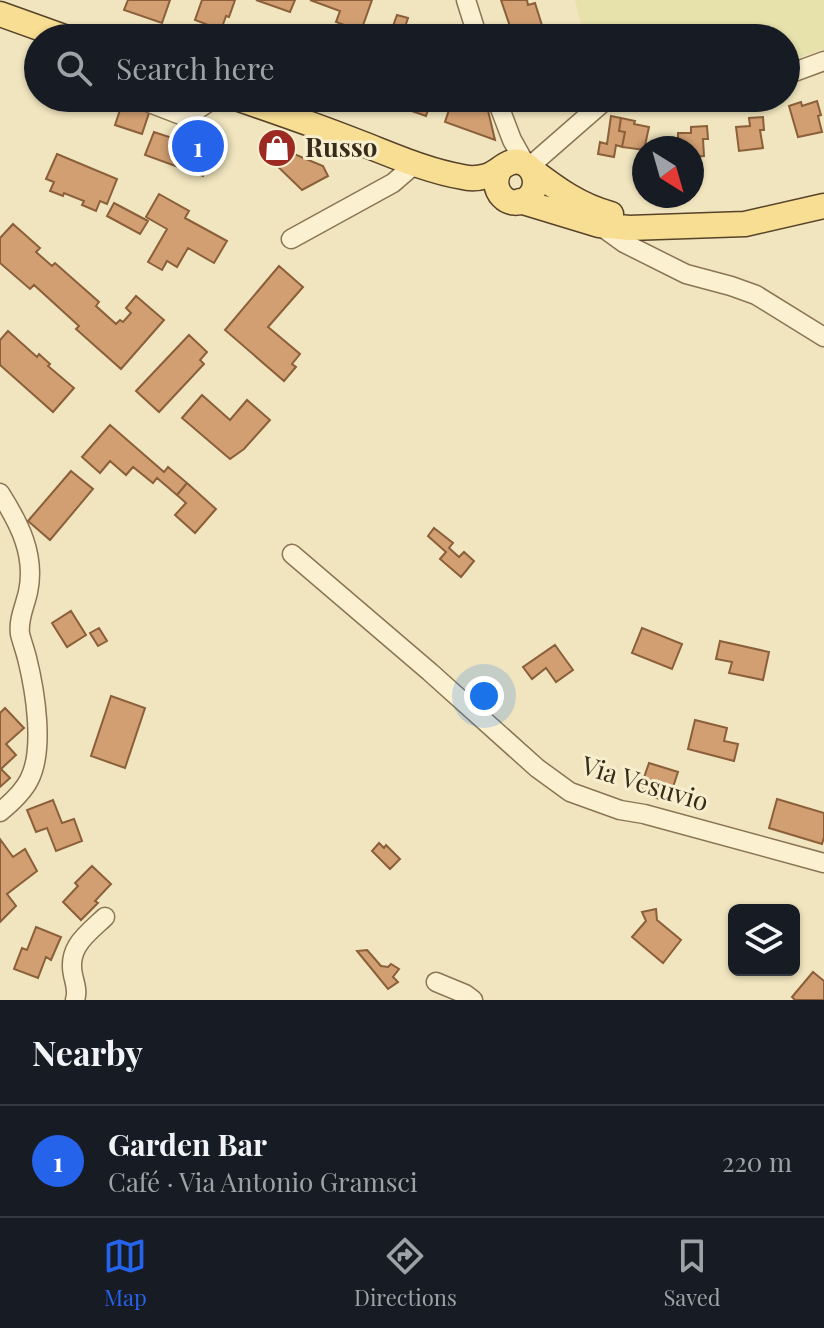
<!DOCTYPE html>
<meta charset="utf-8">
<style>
:root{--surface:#171b24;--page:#242831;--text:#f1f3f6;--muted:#9ea1a6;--line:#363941;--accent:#2563eb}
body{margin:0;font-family:"Playfair Display",serif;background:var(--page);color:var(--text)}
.controls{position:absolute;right:24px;bottom:24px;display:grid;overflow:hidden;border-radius:12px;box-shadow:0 2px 6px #0004}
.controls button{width:72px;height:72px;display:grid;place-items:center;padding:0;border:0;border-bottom:2px solid var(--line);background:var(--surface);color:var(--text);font:40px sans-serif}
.compass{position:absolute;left:632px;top:136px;width:72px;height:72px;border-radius:50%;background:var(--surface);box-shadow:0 2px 6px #0004;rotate:143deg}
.you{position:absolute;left:484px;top:696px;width:28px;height:28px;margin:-20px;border:6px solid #fff;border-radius:50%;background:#1a73e8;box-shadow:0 0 0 12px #1a73e833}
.badge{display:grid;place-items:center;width:52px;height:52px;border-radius:50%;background:var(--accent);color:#fff;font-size:26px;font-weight:700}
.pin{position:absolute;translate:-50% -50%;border:4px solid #fff;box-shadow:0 2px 8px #0006}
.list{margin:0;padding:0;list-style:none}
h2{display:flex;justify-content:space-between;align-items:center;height:104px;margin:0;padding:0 32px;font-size:34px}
h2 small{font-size:26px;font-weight:400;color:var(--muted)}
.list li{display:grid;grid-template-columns:52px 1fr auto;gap:24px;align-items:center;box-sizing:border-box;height:112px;padding:0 32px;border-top:2px solid var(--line)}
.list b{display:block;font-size:30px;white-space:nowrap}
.list p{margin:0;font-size:26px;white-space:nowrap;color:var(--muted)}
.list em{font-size:26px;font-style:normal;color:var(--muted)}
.icon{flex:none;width:44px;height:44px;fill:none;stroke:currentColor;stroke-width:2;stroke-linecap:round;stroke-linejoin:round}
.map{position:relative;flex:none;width:824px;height:1000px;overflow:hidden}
.search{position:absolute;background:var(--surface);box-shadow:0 2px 6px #0004;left:24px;right:24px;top:24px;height:88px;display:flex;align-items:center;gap:20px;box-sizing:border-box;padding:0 28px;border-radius:44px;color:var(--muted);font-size:30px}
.sheet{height:216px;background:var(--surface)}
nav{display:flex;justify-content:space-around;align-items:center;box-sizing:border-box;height:112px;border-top:2px solid var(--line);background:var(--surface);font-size:22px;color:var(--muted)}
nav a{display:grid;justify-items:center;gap:4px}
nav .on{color:var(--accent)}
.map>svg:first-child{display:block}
.farmland{fill:#e7e1ab}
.building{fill:#d19f71;stroke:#8a5f3a;stroke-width:2}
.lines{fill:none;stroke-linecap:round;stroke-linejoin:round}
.minor-casing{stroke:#8a7555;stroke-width:21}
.major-casing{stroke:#57422a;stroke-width:27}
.minor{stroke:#fbf1d1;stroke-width:18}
.major{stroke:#f7de92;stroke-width:24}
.labels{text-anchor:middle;stroke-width:6;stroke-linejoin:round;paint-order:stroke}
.poi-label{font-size:26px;font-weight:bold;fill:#382b1b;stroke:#f7eece;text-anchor:start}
.street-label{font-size:26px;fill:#382b1b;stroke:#f7eece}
</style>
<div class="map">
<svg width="824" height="1000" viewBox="0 0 824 1000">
<rect width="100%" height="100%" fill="#f0e5be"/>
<path class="farmland" d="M 575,0 L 824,0 L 824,49 L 786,62 L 786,38 L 590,38 L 581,24 Z"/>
<path class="building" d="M 128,0 L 170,0 L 162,23 L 124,10 Z
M 202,0 L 235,0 L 229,17 L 226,16 L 221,30 L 195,20 Z
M 256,0 L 295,0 L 290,12 Z
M 310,0 L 372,0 L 361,31 L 336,22 L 340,11 Z
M 501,0 L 527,0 L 528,5 L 535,3 L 546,38 L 514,38 Z
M 397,15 L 408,18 L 403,33 L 392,29 Z
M 124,98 L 154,98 L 142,134 L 115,125 Z
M 375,98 L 432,98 L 426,116 L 406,109 L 407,104 L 400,102 L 398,107 Z
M 453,98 L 485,98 L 495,140 L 445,122 Z
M 817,101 L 821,115 L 818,116 L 822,132 L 798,137 L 789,106 L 801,102 L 802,106 Z
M 611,116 L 621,118 L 619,131 L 625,132 L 622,147 L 616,145 L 614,157 L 598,154 L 600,142 L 607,144 Z
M 763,117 L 764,130 L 760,130 L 763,148 L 739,151 L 736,127 L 750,126 L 749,118 Z
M 621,118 L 635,121 L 634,124 L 649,127 L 644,150 L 622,147 L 625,132 L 619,131 Z
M 707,126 L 708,139 L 703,139 L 704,156 L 692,157 L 692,148 L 678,148 L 678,133 L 691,133 L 691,127 Z
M 192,127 L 217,136 L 203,176 L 145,155 L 154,132 L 172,138 L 174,131 L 188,136 Z
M 282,149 L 323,166 L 328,176 L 302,190 L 272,161 Z
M 57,154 L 117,179 L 107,204 L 100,201 L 96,211 L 82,205 L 84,201 L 64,193 L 63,196 L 50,191 L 54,182 L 46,179 Z
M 159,194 L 189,211 L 185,218 L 227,241 L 214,263 L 188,248 L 177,267 L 167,261 L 162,270 L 148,262 L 167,229 L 146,217 Z
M 114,203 L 148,221 L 140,234 L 107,216 Z
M 13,224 L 40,248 L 36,252 L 52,266 L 55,263 L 99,302 L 96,306 L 116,324 L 120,320 L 123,322 L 131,313 L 126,308 L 136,296 L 164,320 L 121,369 L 76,329 L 79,326 L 34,285 L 30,289 L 0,263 L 0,238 Z
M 279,266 L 303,287 L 268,327 L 300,354 L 292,364 L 296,367 L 284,381 L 225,330 Z
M 8,331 L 37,357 L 39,354 L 50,364 L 48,366 L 74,388 L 53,412 L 0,365 L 0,340 Z
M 189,335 L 207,352 L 200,360 L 204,364 L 159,412 L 136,391 Z
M 202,395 L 230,420 L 247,400 L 270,420 L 244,449 L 230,459 L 182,418 Z
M 110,425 L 164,472 L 168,467 L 187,483 L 177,495 L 157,478 L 153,483 L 133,467 L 126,475 L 110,461 L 100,473 L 82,457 Z
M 71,471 L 93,489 L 50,540 L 28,521 Z
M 187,483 L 216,509 L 195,533 L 175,515 L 186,503 L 177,495 Z
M 434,528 L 453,543 L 449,548 L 459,557 L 464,552 L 474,561 L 461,577 L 440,559 L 446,552 L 428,536 Z
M 71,611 L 86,635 L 67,647 L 52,623 Z
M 99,628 L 107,641 L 98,646 L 90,633 Z
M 642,628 L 682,644 L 672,669 L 632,653 Z
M 720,641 L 769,652 L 763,680 L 729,673 L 732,662 L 716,659 Z
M 555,645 L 573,670 L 556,682 L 546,668 L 532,679 L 523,667 Z
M 111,696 L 145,708 L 125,768 L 91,756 Z
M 5,708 L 24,728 L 6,744 L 16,755 L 1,769 L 10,778 L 0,787 L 0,713 Z
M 695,720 L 727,728 L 724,741 L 738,744 L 734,761 L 688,749 Z
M 649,763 L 678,772 L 668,802 L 639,792 Z
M 777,799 L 824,813 L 824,837 L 822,844 L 769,828 Z
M 53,800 L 62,823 L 74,819 L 82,841 L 56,851 L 47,828 L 36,832 L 27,810 Z
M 0,839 L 13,857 L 25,849 L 37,871 L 7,894 L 16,906 L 0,922 Z
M 379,843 L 384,848 L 386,845 L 400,859 L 390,869 L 372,851 Z
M 92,866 L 111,884 L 95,901 L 98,903 L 81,920 L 63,902 L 78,886 L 75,883 Z
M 656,909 L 657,920 L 681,940 L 663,963 L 632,937 L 646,921 L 642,912 Z
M 36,927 L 61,937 L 51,960 L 46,957 L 38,978 L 14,969 L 22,948 L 27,950 Z
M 367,950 L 381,966 L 388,967 L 391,964 L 399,969 L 393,977 L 398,982 L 388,989 L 357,951 Z
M 813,972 L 824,981 L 824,1000 L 795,1000 L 792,997 Z"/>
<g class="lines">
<g class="minor-casing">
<path id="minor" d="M 466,0 L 478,38
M 786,75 L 824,61
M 137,98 L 186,117 L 215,98
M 496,98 L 512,140 L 526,165
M 529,167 L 608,98
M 599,225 L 624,243 L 686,274 L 731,286 L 756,295 L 824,337
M 291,239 L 393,183 L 415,164
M 0,493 C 19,523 36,555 28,592 C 25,606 18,619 20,634 C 22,642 25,650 27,658 C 35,690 45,750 29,780 C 23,792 11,803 0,812
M 292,554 L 430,672 L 537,768 L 570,792 L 620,810 L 644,814 L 824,863
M 436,982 L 465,994 L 473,1000
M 75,1000 C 78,991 75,984 73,975 C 67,947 87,934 105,917"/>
</g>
<g class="major-casing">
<path id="major" d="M 0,14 L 67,38
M 236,98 C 277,112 318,126 358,142 C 392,155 427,171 463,177 C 470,179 480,178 487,176 C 499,172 507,159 520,162 C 535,166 540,186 529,197 C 510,214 486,189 501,168
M 532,170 C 557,189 580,206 611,214
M 520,201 L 599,225 L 629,228 L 745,224 L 824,206"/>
</g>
<use href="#minor" class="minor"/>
<use href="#major" class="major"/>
</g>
<defs>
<g id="shop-disc" transform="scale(2)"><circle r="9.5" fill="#9c2922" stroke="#f7eece"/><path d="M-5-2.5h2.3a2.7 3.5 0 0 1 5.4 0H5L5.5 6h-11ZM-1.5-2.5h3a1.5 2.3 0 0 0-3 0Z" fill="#fff"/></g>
</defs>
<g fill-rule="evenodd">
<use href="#shop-disc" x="277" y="148"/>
</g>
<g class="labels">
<g class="poi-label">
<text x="305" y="157">Russo</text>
</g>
<g class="street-label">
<text transform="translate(645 784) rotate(17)" y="9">Via Vesuvio</text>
</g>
</g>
</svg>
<div class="controls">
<button><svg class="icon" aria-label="layers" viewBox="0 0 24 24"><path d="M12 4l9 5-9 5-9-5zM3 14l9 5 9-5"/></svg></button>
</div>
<svg class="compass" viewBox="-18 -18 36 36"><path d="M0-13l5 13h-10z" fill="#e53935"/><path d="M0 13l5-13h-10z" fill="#9ea1a6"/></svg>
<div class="you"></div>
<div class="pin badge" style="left:198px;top:146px">1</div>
<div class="search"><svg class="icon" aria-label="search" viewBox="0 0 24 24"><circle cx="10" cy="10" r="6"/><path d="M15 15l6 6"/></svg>Search here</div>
</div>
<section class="sheet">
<h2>Nearby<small></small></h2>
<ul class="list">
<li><span class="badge">1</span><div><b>Garden Bar</b><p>Café · Via Antonio Gramsci</p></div><em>220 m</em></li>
</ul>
</section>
<nav>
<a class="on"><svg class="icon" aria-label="map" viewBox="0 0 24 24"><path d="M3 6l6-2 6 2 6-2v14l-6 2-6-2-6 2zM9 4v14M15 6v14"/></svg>Map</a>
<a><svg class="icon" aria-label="directions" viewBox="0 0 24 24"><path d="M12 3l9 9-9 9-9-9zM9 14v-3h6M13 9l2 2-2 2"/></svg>Directions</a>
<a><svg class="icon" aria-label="saved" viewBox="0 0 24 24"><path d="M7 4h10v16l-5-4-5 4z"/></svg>Saved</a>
</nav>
